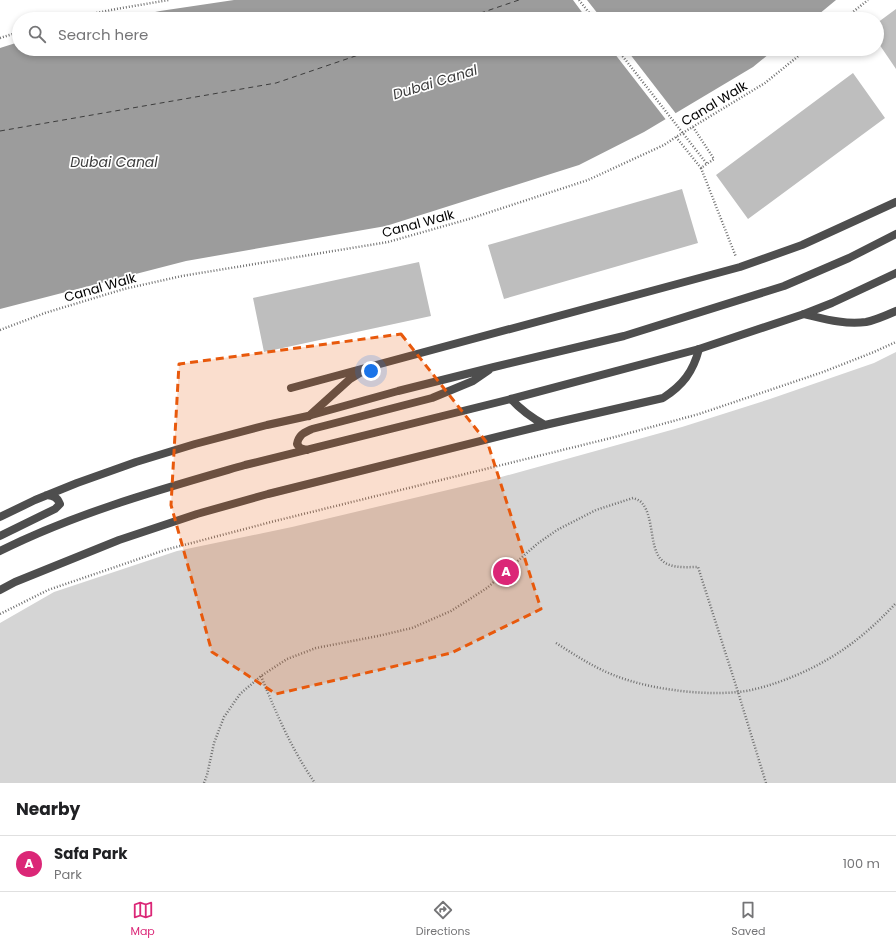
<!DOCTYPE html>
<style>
:root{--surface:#fff;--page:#f2f2f2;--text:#202124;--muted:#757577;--line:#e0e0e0;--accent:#db2777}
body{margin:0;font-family:Poppins,sans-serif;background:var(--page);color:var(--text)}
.you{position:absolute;left:371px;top:371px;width:14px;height:14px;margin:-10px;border:3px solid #fff;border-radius:50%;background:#1a73e8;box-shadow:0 0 0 6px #1a73e833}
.badge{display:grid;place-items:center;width:26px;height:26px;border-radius:50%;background:var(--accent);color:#fff;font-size:13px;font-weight:700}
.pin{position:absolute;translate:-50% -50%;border:2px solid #fff;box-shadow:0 1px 4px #0006}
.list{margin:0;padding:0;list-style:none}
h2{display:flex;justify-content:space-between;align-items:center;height:52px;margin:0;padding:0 16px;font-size:17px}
h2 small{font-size:13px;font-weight:400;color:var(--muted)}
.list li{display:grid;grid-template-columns:26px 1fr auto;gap:12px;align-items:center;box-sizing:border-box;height:56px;padding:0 16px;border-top:1px solid var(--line)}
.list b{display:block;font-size:15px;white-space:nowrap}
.list p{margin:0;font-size:13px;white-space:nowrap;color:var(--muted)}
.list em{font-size:13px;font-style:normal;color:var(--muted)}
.icon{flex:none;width:22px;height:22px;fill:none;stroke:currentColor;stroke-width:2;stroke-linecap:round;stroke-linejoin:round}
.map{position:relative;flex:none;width:896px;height:783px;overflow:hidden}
.search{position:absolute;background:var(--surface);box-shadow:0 2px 6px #0003;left:12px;right:12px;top:12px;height:44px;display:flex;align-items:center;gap:10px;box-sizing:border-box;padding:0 14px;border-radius:22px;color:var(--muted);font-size:15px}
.sheet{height:108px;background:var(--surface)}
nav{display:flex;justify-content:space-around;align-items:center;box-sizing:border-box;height:56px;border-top:1px solid var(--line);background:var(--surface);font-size:11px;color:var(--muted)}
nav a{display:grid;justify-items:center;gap:2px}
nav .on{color:var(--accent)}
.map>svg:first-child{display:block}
.green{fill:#d5d5d5}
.water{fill:#9c9c9c}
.pier{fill:#fff}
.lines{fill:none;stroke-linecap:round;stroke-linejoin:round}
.ferry{stroke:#3d3d3d;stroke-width:1;stroke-dasharray:5 4;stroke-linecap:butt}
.building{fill:#bebebe}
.path{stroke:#707070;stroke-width:2.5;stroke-dasharray:1 2;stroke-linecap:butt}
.service{stroke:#4e4e4e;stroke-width:8}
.minor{stroke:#4e4e4e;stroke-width:8}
.path-bridge{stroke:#707070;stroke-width:2.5;stroke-dasharray:1 2;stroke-linecap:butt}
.marked{fill:#e8590c;fill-opacity:0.2;stroke:#e8590c;stroke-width:3;stroke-dasharray:8 5;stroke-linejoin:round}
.labels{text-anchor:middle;stroke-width:3.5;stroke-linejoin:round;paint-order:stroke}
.street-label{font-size:13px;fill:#000;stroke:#fff}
.water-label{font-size:14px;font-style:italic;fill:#3d3d3d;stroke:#fff}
</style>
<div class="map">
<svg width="896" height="783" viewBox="0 0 896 783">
<rect width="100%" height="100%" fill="#fff"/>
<path class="green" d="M 896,352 L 896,783 L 0,783 L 0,623 L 54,592 L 177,551 L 292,527 L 494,479 L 682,427 L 770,399 L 874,363 Z"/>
<path class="water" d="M 234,0 L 836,0 L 813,19 L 121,19 L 160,11 Z
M 19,42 L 19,49 L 775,49 L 753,67 L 644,132 L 579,165 L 386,226 L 186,261 L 0,309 L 0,48 Z"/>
<path class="pier" d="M 573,0 L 587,0 L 602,19 L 587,19 Z
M 611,49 L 626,49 L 677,115 L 667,121 Z"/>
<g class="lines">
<path class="ferry" d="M 463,19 L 519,0
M 0,131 L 276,83 L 376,49"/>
</g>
<path class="building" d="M 896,9 L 896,69 L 877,41 L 877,23 Z
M 853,73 L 885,118 L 748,219 L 716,175 Z
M 682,189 L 698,243 L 504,299 L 488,245 Z
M 419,262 L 431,316 L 264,352 L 253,298 Z"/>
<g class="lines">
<path class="path" d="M 579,0 L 594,19
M 67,19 L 116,9 L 169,0
M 844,19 L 868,0
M 0,38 L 19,32
M 676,137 L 701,168 L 714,159 L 693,127
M 701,168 L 736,257
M 0,330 L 45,313 L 124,289 L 182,276 L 388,242 L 469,219 L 588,180 L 664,145 L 676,137 L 765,83 L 807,49
M 0,614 L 48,590 L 165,550 L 275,521 L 611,438 L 699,414 L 823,372 L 874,352 L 896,342
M 556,643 C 572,653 587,663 604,671 C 626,681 650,687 674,690 C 694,693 717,694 738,692 C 750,691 764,687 776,683 C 825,666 861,641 896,603
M 261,676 C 276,713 292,750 315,783
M 204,783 L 207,775 L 214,743 L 224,717 L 240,694 L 261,676 L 287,659 L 316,648 L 378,636 L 412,628 L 451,611 L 487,588 L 537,544 L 557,530 L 596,510 L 633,498 C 636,499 639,500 641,502 C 657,518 646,558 670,565 C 678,568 689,567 698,567 L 738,692 L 766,783"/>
<path class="service" d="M 804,314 C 825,319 845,325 866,322 C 876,320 887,315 896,311
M 291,388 L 740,267 L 802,245 L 896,202
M 511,399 C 521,410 532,418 545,425
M 309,416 L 350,379 L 363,371
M 0,590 L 15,582 L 119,540 L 197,514 L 268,494 L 545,425 L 663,398 C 683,385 693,372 699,349"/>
<path class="minor" d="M 307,450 L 300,448 L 297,444 C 299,434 304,433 312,429 L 432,398 L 473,381 L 489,370
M 0,517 L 35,500 L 77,483 L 136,462 L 195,444 L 267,425 L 308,416 L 398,391 L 494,367 L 624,336 L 784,286 L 849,258 L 896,234
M 0,536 L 55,509 L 60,504 C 57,497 54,496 47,495
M 0,551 C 78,512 162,489 245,465 L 511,399 L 699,349 L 804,314 L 832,303 L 896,273"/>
<path class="path-bridge" d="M 617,49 L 707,164"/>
</g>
<path class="marked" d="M 401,334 L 488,444 L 541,609 L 451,653 L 276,694 L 212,652 L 171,505 L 179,364 Z"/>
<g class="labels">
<g class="street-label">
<text transform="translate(714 103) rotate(-31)" y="5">Canal Walk</text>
<text transform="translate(418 223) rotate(-15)" y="5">Canal Walk</text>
<text transform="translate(100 287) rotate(-16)" y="5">Canal Walk</text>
</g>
<g class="water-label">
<text transform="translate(435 82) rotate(-17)" y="5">Dubai Canal</text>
<text x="114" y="167">Dubai Canal</text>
</g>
</g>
</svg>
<div class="you"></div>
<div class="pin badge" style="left:506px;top:572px">A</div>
<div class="search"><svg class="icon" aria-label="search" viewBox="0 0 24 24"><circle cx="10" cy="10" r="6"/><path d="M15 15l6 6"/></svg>Search here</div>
</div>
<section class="sheet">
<h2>Nearby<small></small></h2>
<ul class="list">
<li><span class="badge">A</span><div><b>Safa Park</b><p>Park</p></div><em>100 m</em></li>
</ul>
</section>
<nav>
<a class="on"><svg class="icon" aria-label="map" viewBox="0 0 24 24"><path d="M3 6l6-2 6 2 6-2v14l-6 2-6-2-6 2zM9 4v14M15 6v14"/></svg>Map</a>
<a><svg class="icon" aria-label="directions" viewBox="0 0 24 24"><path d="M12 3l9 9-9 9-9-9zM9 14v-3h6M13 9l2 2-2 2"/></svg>Directions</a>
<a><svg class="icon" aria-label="saved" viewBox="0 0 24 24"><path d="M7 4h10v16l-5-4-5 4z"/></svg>Saved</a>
</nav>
